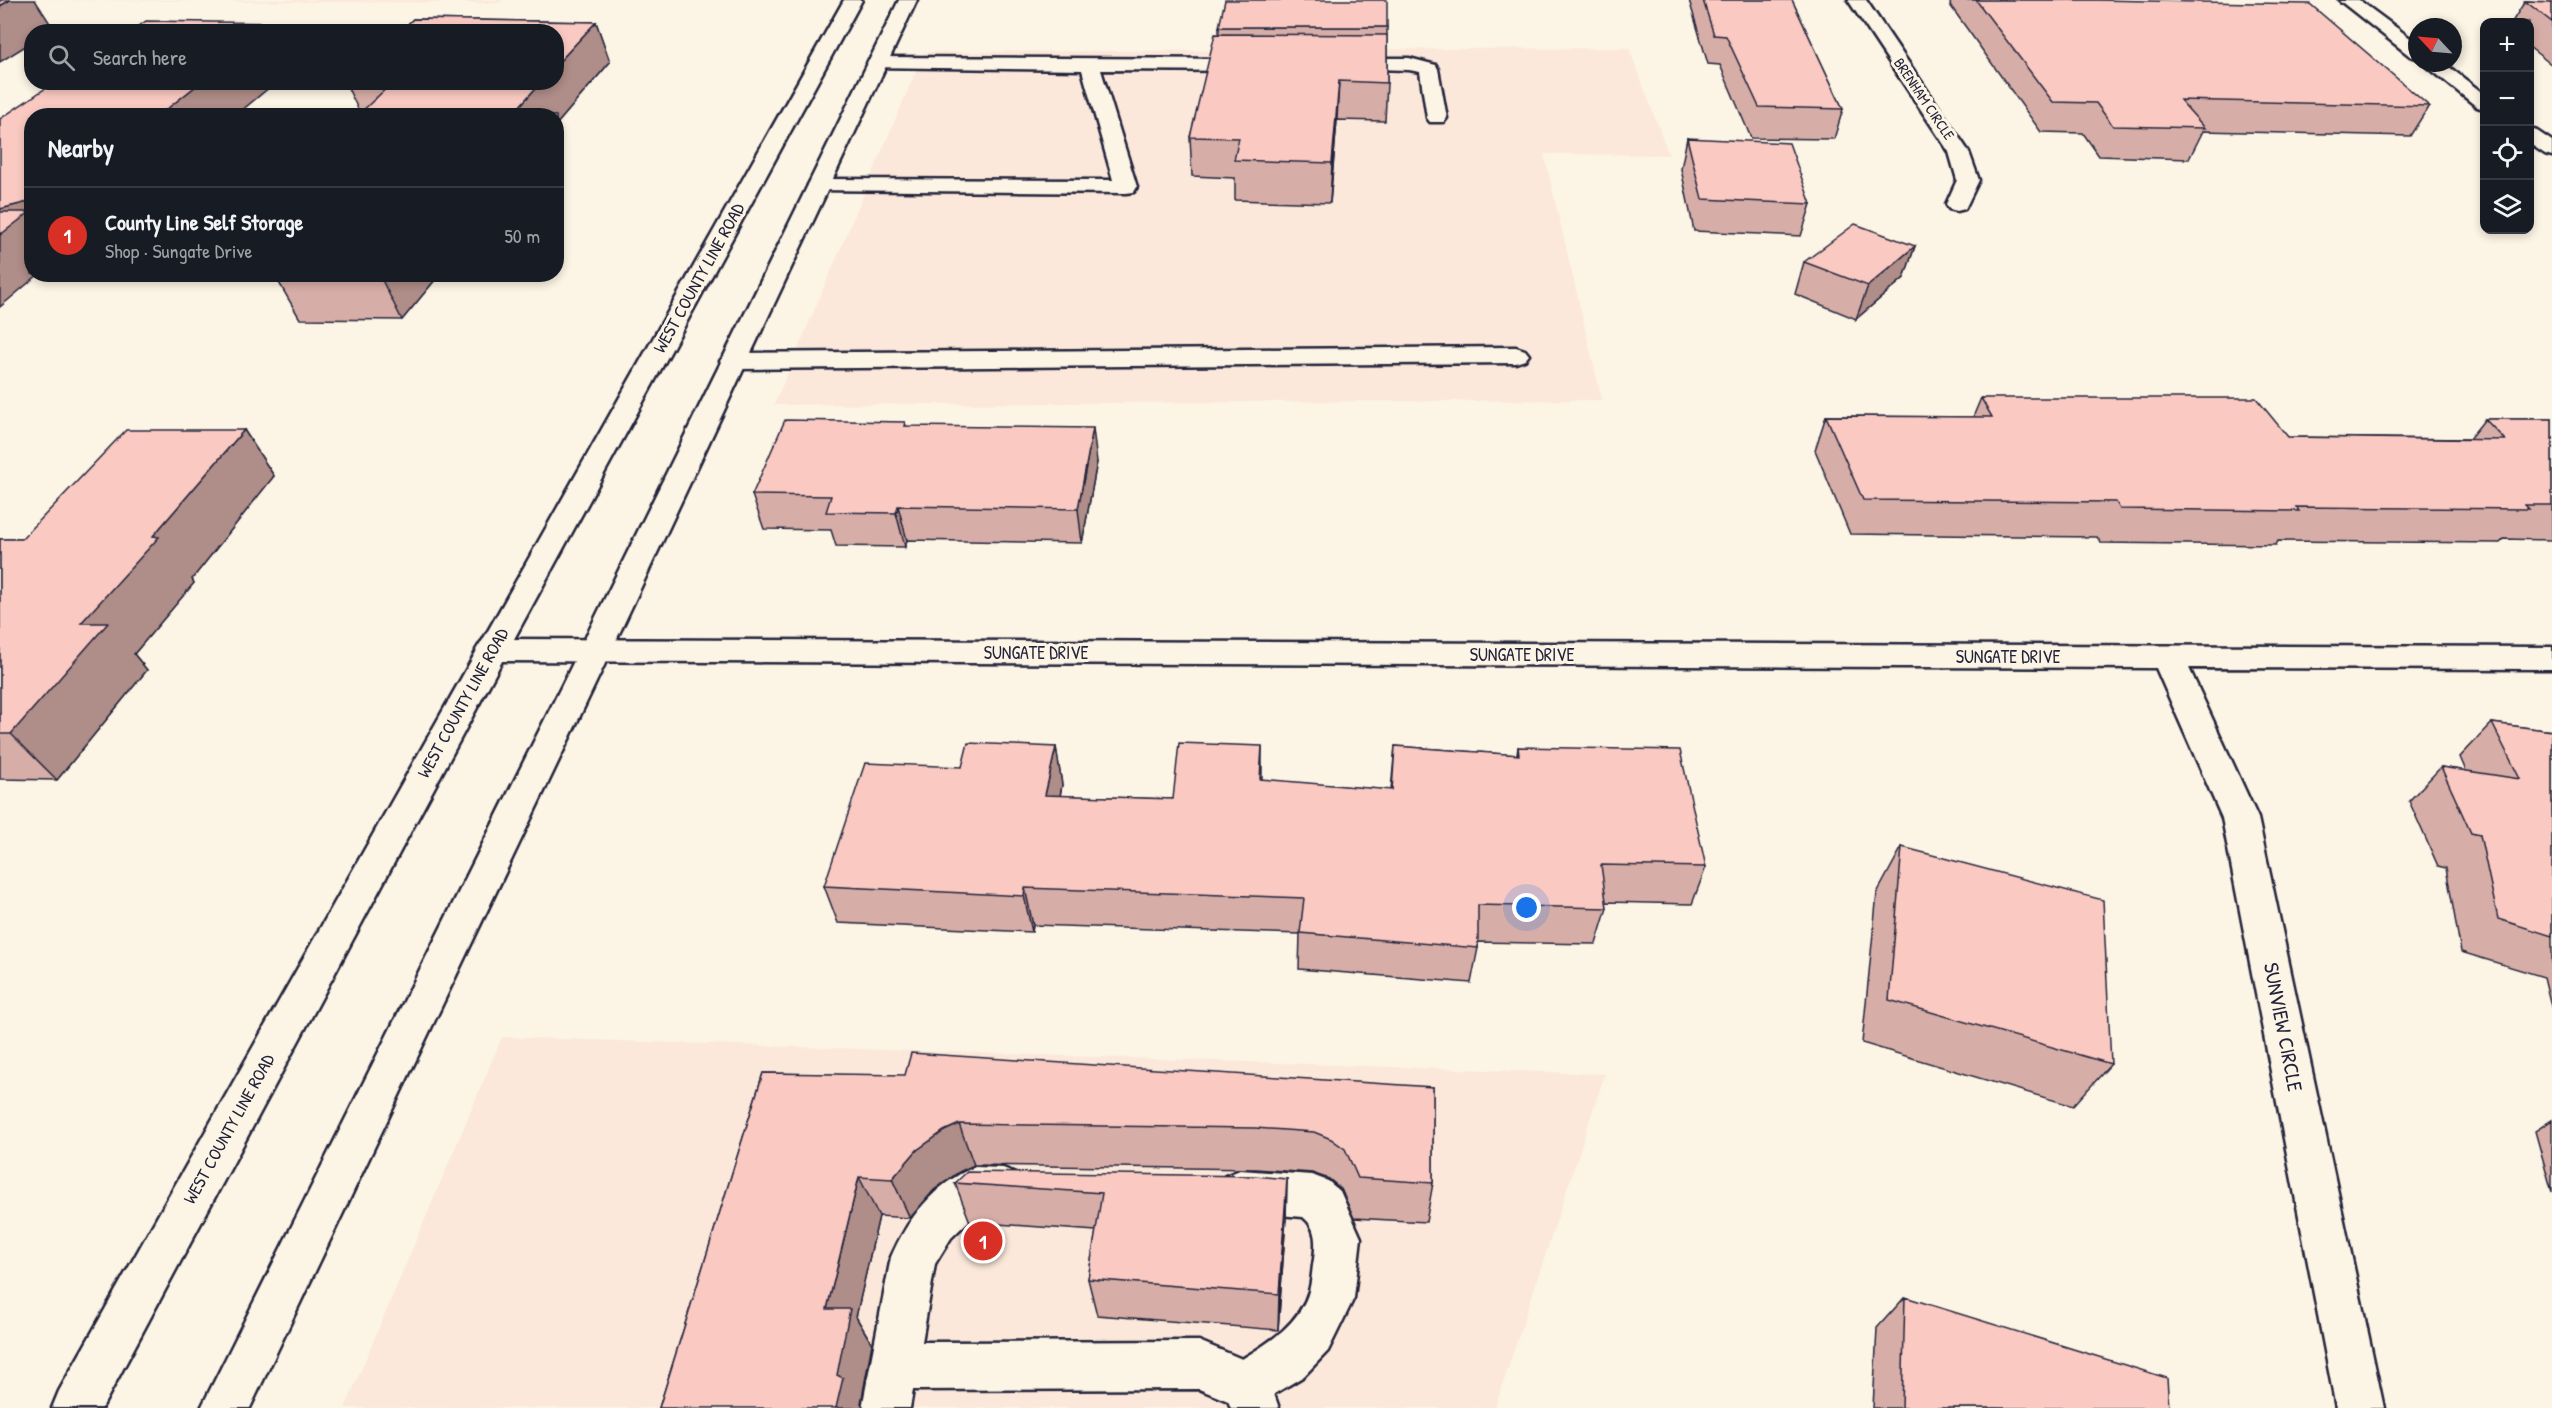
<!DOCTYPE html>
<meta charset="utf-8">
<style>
:root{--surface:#171b24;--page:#20242c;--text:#f1f3f6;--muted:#9ea1a6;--line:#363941;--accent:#d93025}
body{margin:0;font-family:"Patrick Hand",sans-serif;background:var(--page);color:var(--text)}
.controls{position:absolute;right:18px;top:18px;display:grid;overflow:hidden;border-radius:12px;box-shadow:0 3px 9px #0003}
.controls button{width:54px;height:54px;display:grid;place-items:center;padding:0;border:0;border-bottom:2px solid var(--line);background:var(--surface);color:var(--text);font:30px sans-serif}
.compass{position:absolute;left:2408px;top:18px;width:54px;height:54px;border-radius:50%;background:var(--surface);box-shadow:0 3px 9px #0003;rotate:296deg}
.you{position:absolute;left:1527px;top:908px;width:21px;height:21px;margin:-15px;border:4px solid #fff;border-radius:50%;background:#1a73e8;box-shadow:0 0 0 9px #1a73e833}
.badge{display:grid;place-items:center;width:39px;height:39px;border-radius:50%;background:var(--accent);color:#fff;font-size:20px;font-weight:700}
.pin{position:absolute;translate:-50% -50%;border:3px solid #fff;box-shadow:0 2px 6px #0006}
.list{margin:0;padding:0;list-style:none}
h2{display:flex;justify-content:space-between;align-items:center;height:78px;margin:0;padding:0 24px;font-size:26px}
h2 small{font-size:20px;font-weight:400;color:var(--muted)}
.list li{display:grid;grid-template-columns:39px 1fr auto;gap:18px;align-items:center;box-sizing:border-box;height:96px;padding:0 24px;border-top:2px solid var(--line)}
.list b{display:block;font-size:22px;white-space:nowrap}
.list p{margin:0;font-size:20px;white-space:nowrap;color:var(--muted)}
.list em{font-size:20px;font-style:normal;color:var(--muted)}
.icon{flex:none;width:33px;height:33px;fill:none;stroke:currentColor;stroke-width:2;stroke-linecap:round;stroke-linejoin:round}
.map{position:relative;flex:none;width:2552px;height:1408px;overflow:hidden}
.search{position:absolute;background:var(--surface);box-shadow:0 3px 9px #0003;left:24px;top:24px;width:540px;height:66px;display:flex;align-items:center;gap:15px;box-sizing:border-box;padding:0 21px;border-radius:24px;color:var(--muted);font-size:22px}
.panel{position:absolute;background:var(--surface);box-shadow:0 3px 9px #0003;left:24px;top:108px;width:540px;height:174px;border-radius:24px}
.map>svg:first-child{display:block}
.built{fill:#fbe8da}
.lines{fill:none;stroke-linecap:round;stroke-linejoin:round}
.service-casing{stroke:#22223b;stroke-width:5}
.minor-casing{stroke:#22223b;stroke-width:5}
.secondary-casing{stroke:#22223b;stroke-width:5}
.service{fill:#fcf5e5;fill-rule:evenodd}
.minor{fill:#fcf5e5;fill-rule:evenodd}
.secondary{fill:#fcf5e5;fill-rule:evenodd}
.wall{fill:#d7aea7;stroke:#22223b;stroke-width:1.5}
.shaded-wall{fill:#af8d88;stroke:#22223b;stroke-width:1.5}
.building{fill:#facac2;stroke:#22223b;stroke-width:1.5}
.labels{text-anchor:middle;stroke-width:6;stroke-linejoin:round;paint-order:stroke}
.far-street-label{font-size:15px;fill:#22223b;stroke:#fcf5e5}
.street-label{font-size:18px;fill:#22223b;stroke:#fcf5e5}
.near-street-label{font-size:21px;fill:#22223b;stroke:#fcf5e5}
</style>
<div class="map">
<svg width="2552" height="1408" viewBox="0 0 2552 1408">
<rect width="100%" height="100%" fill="#fcf5e5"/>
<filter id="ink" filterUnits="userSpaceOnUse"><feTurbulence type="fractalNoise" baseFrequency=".0167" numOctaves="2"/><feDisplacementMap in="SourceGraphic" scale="12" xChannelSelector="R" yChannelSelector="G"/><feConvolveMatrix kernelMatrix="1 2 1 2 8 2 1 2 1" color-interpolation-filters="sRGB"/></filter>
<g filter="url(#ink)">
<path class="built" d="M 0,0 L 503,0 L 499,3 Z
M 1629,48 L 1669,155 L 1544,154 L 1602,400 L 774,405 L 924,52 Z
M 502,1037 L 1605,1074 L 1495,1408 L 345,1408 Z"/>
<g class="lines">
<g class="service-casing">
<path id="service" d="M 876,57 L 1253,59 L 1260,61 L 1262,65 L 1260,69 L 1253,71 L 1101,70 L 1137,187 L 1134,192 L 1126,193 L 811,190 L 808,185 L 811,180 L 819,179 L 1113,180 L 1082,70 L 869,67 L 867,63 L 869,59 Z
M 1343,58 L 1409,58 L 1436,65 L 1438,69 L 1447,118 L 1444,122 L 1430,122 L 1427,118 L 1420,72 L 1409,70 L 1336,68 L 1334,64 L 1336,60 Z
M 1516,347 L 1525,350 L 1529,355 L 1525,360 L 1516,363 L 733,369 L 724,366 L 720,361 L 724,356 L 733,353 Z
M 975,1167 L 1003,1168 L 1018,1174 L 1025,1189 L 1018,1204 L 1003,1210 L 981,1209 L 951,1238 L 935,1264 L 922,1342 L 1199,1341 L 1242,1359 C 1269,1343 1300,1323 1309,1291 C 1312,1281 1312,1269 1314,1259 C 1316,1243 1317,1228 1303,1217 L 1240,1212 L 1225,1206 L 1218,1191 L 1225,1176 L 1240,1170 L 1312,1175 L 1328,1181 L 1340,1191 L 1361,1238 L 1354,1298 L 1328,1351 L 1304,1376 L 1274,1394 L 1279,1408 L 1231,1408 L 1228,1401 L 1199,1389 L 913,1390 L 910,1408 L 862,1408 L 891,1257 C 908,1218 935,1183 975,1167 Z"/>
</g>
<g class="minor-casing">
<path id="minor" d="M 1848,0 L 1866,0 L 1969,152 L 1979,180 L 1965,209 L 1957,211 L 1949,209 L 1946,204 L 1957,180 L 1949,152 Z
M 2339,0 L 2359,0 L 2417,43 L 2417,58 L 2410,56 Z
M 2423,63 L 2444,63 L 2484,94 L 2484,109 L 2477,107 Z
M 2530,129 L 2537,131 L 2552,141 L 2552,156 L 2545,154 L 2530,144 Z
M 492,639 L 2552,647 L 2552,669 L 2189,668 L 2258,818 L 2384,1408 L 2336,1408 L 2222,818 L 2156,668 L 492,661 L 481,658 L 476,650 L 481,642 Z"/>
</g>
<g class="secondary-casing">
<path id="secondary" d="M 844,0 L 862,0 L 508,650 L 102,1408 L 52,1408 L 59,1391 Z
M 899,0 L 917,0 L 611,651 L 250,1408 L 201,1408 L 579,651 Z"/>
</g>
<use href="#service" class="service"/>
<use href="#minor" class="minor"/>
<use href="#secondary" class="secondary"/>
</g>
<path class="wall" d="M 1689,0 L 1792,0 L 1843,109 L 1834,139 L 1751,138 L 1720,65 L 1708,64 Z
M 1951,0 L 2095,0 L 2429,106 L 2410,136 L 2203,131 L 2189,159 L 2099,156 L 2083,133 L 2041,132 L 1950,5 Z
M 2525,1 L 2552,2 L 2552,65 L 2529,47 L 2529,22 L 2512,22 Z
M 413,19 L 596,22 L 610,62 L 556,125 L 556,116 L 357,116 L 360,113 L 345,82 L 556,82 L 556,32 L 400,32 Z
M 1219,27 L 1387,27 L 1387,83 L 1385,121 L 1337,120 L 1330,203 L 1235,200 L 1235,178 L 1192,176 L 1190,137 L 1219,34 Z
M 1687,138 L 1811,204 L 1801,236 L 1694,231 L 1681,169 Z
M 1915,246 L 1904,278 L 1856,319 L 1795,294 L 1804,262 Z
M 274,274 L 440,274 L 402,320 L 300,319 Z
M 1981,398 L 2288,437 L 2469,439 L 2485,419 L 2552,419 L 2552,540 L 2504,539 L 2500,543 L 2278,541 L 2276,545 L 2101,543 L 2097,537 L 1850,534 L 1815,450 L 1826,416 L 1973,417 Z
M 905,422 L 906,426 L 1097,462 L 1082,543 L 907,540 L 905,547 L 836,546 L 831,530 L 764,529 L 752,495 Z
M 244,430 L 274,476 L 192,579 L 194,583 L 134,654 L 147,670 L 57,780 L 0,779 L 0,539 L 22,539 Z
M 2492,723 L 2552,731 L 2552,1010 L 2544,977 L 2461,952 L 2446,868 L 2438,866 L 2409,801 L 2441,767 L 2466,771 L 2460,757 Z
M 1395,746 L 1517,755 L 1518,747 L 1706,867 L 1692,904 L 1606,902 L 1607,908 L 1596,944 L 1478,942 L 1478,948 L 1471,983 L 1299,969 L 1300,934 L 1033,925 L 1032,932 L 838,923 L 824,886 L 962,767 L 1056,747 L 1062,785 L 1060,796 L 1173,799 L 1262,780 L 1391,790 Z
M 1902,847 L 2111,1064 L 2073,1106 L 1862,1043 L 1877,893 Z
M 763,1073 L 1433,1087 L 1433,1183 L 1426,1222 L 1354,1218 L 1341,1189 L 1329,1179 L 1312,1173 L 1256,1169 L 974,1165 L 959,1172 L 934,1190 L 910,1218 L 879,1216 L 856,1317 L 872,1344 L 861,1403 L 659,1408 Z
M 2552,1120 L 2552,1192 L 2535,1131 Z
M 1287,1179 L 1286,1218 L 1278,1330 L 1097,1315 L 1088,1279 L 1096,1231 L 970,1222 L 955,1183 Z
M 1905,1297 L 2169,1408 L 1873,1408 L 1877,1328 Z"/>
<path class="shaded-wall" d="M 10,0 L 35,0 L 53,28 L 47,32 L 32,32 L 32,42 L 0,62 L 0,6 Z
M 596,22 L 610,62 L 556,125 L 556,116 L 511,116 L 541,82 L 556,82 L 556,65 Z
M 280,23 L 284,32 L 268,32 Z
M 1339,81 L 1337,120 L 1330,203 L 1332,163 Z
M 201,82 L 276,82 L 235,116 L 158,116 Z
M 32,201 L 32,274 L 39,274 L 0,307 L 0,209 Z
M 1915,246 L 1904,278 L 1856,319 L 1868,286 Z
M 379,274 L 440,274 L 402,320 Z
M 1093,428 L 1097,462 L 1082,543 L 1078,509 Z
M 244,430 L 274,476 L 192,579 L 194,583 L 134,654 L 147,670 L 57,780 L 11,734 L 81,623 L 153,536 Z
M 898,506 L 907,540 L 905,547 L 896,513 Z
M 1262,746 L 1262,783 L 1260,779 Z
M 1056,747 L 1062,785 L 1053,833 L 1045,795 Z
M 1025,888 L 1033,925 L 1032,932 L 1024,896 Z
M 959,1124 L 974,1165 L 959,1172 L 934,1190 L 910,1218 L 892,1179 L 917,1150 L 944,1131 Z
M 859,1177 L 879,1216 L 856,1317 L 872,1344 L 861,1403 L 864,1408 L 836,1408 L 837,1375 L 827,1309 Z
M 1287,1179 L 1286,1218 L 1278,1330 L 1279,1294 Z"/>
<path class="building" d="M 0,0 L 10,0 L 0,6 Z
M 1225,0 L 1387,0 L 1387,27 L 1219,27 Z
M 1703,0 L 1792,0 L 1843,109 L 1759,107 L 1726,36 L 1714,35 Z
M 1976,0 L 2095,0 L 2310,4 L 2429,106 L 2180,100 L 2205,128 L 2113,126 L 2096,103 L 2053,102 Z
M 2525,1 L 2552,2 L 2552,22 Z
M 413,19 L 596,22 L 556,65 L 556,32 L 400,32 Z
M 146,21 L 280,23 L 268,32 L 131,32 Z
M 1215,34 L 1387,35 L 1387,83 L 1339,81 L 1332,163 L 1234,160 L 1239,138 L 1190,137 Z
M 55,82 L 201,82 L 158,116 L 32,116 L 32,201 L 0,209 L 0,119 Z
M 393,82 L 541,82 L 511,116 L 357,116 Z
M 1687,138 L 1789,143 L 1811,204 L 1702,199 Z
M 0,212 L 30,212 L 0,235 Z
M 1855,224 L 1915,246 L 1868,286 L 1804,262 Z
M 1981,398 L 2256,398 L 2288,437 L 2505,440 L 2485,419 L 2552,419 L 2552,505 L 2525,505 L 2529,509 L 2296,507 L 2299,511 L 2120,509 L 2116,502 L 1863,500 L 1826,416 L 1992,417 Z
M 785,420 L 905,422 L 904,426 L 1093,428 L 1078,509 L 898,506 L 896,513 L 826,512 L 831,496 L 752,495 Z
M 126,430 L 244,430 L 153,536 L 159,537 L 81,623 L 108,623 L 11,734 L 0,734 L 0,539 L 22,539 Z
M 2492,723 L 2552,731 L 2552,936 L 2498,919 L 2480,835 L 2471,833 L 2441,767 L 2520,779 Z
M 968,743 L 1056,747 L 1045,795 L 1173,799 L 1179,743 L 1262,746 L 1260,779 L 1392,790 L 1395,746 L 1519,755 L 1518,747 L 1680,750 L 1706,867 L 1601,865 L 1607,908 L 1478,905 L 1478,948 L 1300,933 L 1304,898 L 1025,888 L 1024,896 L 824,886 L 865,763 L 962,767 Z
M 1902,847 L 2103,900 L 2111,1064 L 1889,1000 Z
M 911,1053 L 1433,1087 L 1433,1183 L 1358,1178 L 1345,1149 L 1331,1139 L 1314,1132 L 1255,1128 L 959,1124 L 944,1131 L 917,1150 L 892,1179 L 859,1177 L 827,1309 L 850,1309 L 837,1375 L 843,1378 L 836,1408 L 659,1408 L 763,1073 L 905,1075 Z
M 967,1172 L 1255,1176 L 1287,1179 L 1279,1294 L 1088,1279 L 1102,1193 L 955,1183 Z
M 1905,1297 L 2167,1378 L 2169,1408 L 1902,1408 Z"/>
</g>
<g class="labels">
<g class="far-street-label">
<text transform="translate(1924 99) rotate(56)" y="5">BRENHAM CIRCLE</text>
</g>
<g class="street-label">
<text transform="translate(699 278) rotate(-61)" y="6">WEST COUNTY LINE ROAD</text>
<text x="1036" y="659">SUNGATE DRIVE</text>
<text x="1522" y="661">SUNGATE DRIVE</text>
<text x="2008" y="663">SUNGATE DRIVE</text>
<text transform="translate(463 703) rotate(-61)" y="6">WEST COUNTY LINE ROAD</text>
<text transform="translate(229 1129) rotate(-61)" y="6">WEST COUNTY LINE ROAD</text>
</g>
<g class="near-street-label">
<text transform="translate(2283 1027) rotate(79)" y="7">SUNVIEW CIRCLE</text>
</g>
</g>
</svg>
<div class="controls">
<button>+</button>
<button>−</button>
<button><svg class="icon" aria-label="locate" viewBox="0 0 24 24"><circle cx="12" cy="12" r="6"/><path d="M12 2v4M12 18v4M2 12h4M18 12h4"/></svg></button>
<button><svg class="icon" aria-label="layers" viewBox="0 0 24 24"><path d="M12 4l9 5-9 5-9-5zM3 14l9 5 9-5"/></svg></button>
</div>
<svg class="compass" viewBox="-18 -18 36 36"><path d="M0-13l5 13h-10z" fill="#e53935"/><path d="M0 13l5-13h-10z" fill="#9ea1a6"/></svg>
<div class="you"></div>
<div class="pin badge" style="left:983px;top:1241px">1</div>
<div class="search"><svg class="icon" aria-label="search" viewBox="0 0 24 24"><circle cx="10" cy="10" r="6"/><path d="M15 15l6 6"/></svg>Search here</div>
<section class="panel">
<h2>Nearby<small></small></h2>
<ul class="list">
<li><span class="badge">1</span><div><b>County Line Self Storage</b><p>Shop · Sungate Drive</p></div><em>50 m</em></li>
</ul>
</section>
</div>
